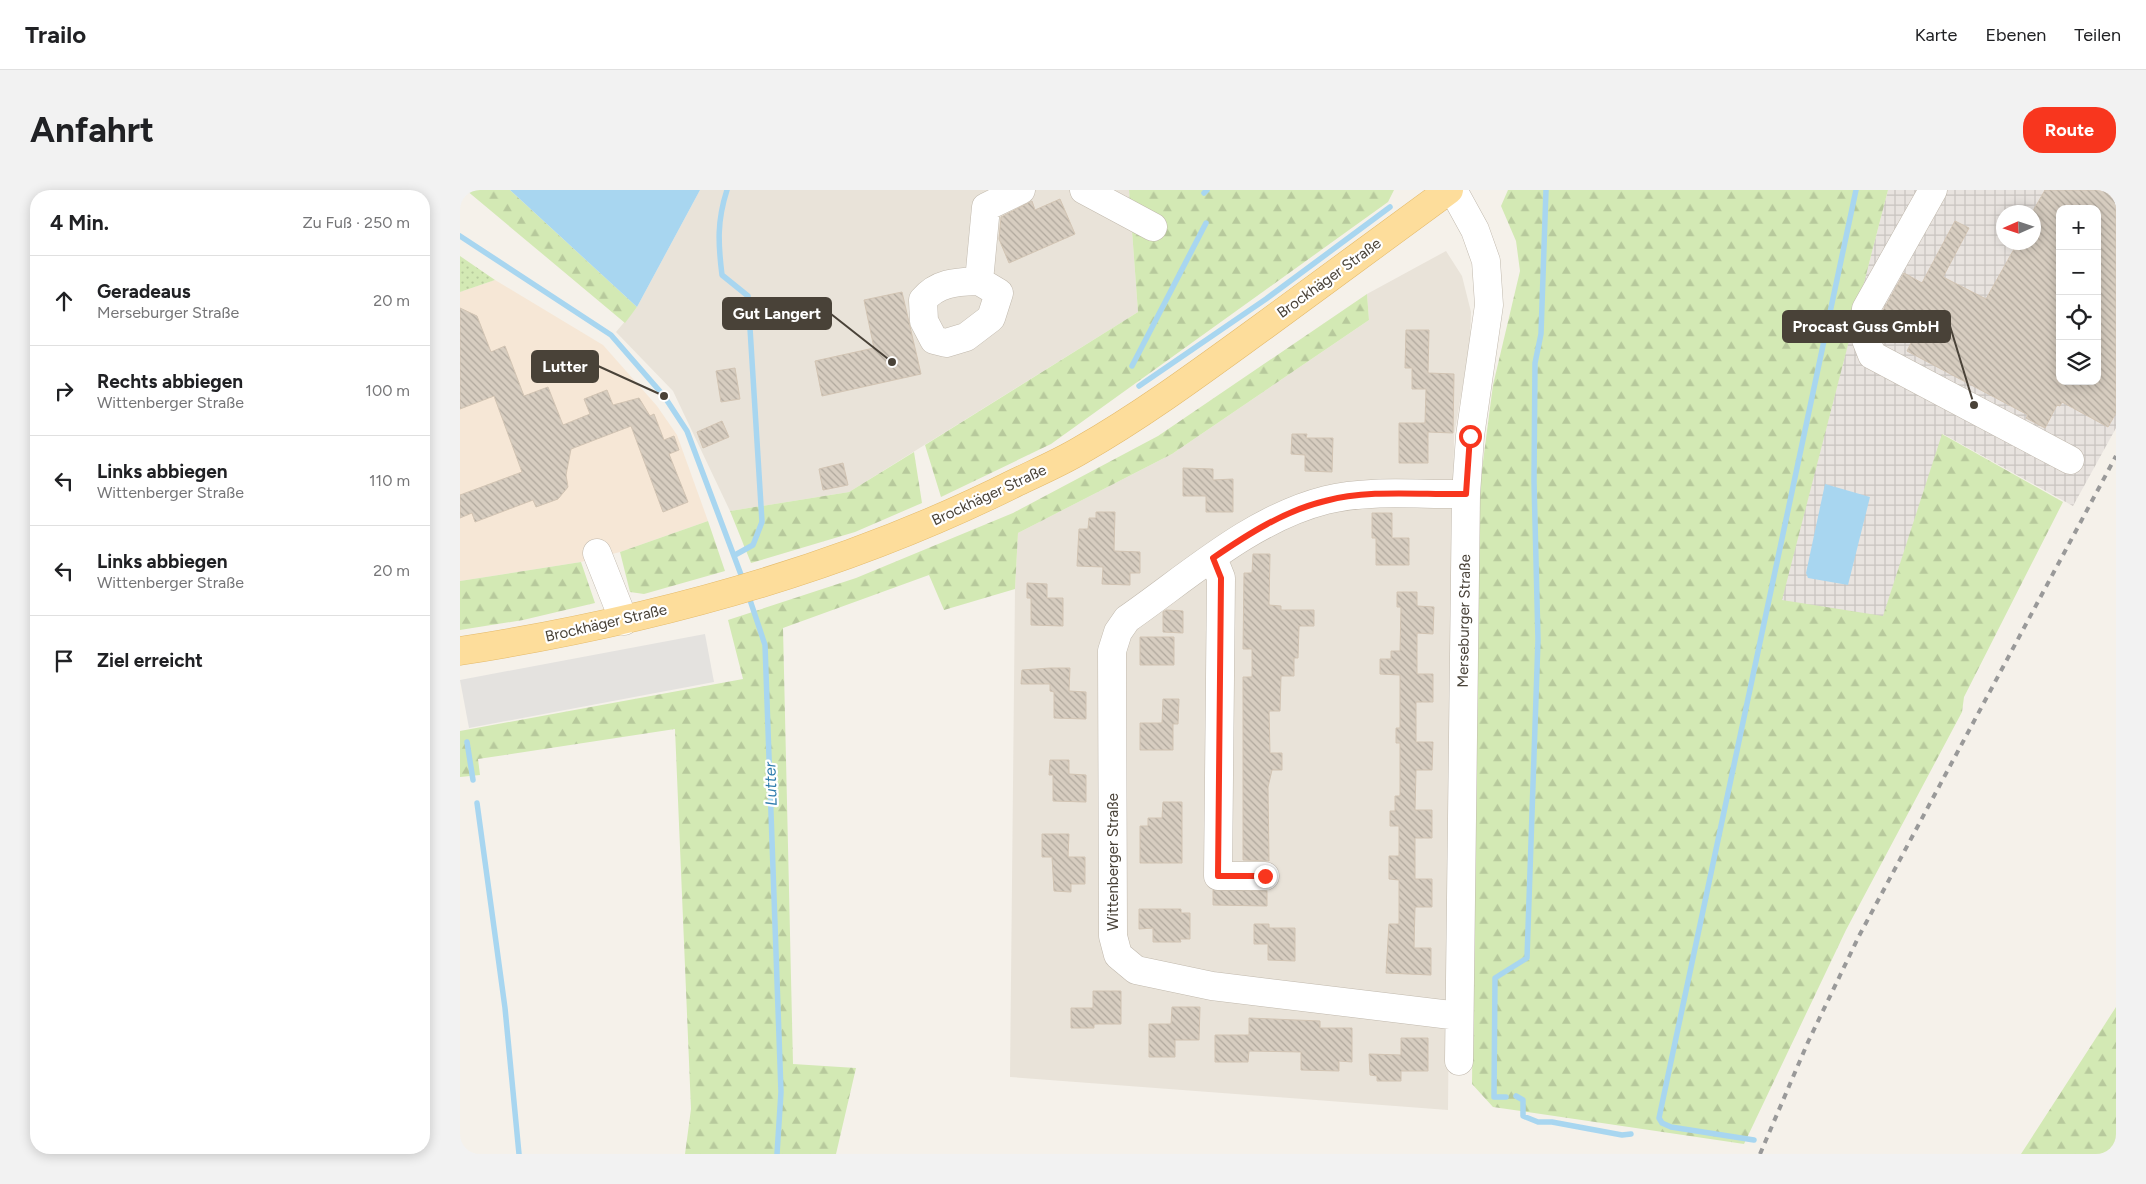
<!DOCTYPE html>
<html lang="de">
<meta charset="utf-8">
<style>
:root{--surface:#fff;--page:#f2f2f2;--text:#202124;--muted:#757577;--line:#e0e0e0;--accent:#f8361e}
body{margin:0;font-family:Figtree,sans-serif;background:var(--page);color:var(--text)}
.controls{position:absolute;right:15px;top:15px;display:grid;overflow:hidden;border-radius:10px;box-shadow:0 2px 12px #0003}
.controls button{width:45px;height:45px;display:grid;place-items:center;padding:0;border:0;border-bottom:1px solid var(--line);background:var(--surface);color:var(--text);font:25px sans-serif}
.compass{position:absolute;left:1536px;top:15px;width:45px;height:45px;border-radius:50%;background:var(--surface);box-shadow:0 2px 12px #0003;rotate:267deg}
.stop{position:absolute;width:15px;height:15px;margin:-11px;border:4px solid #f8361e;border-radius:50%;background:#fff}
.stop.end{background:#f8361e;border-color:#fff;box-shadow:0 1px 5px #0008}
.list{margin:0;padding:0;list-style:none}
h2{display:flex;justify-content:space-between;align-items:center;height:65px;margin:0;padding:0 20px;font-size:21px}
h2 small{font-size:16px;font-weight:400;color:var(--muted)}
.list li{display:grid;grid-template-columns:32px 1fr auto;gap:15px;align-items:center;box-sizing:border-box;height:90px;padding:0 20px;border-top:1px solid var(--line)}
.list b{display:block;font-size:19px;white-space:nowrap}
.list p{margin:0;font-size:16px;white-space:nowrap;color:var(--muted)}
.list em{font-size:16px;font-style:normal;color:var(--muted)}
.icon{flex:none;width:28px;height:28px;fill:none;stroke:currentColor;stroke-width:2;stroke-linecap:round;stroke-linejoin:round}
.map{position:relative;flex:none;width:1656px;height:964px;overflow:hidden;border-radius:20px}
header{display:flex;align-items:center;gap:30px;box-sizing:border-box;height:70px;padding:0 25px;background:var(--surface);border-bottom:1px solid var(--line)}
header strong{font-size:24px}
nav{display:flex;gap:28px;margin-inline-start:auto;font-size:18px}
.intro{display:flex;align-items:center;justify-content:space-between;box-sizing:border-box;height:120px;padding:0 30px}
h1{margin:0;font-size:35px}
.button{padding:12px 22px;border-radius:20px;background:var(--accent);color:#fff;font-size:18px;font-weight:700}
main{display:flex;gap:30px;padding:0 30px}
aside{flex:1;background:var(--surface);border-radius:20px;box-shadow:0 2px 12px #0003}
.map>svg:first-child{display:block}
.residential{fill:#e9e3d9}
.commercial{fill:#f6e7d6}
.industrial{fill:url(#industrial-grid);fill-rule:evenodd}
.grass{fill:url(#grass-dots)}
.forest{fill:url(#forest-firs)}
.parking{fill:#e4e2df}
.water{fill:#a8d6f0}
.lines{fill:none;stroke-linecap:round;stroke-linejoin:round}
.stream{stroke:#a8d6f0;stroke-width:5.5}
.building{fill:url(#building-back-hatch);stroke:#d2c4b3;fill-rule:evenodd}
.minor-casing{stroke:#c1b9ad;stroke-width:29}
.major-casing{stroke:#e4ba6a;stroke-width:29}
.minor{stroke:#fff;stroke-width:28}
.major{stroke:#fddd9b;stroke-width:28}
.rail{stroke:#999;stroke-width:4;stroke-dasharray:6 6;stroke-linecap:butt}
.route{stroke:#f8361e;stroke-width:6}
.labels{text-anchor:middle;stroke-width:4.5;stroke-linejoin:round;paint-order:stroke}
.street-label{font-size:15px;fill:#494238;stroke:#fff}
.water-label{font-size:16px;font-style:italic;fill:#2f7dae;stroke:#fff}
.leader{fill:none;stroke:#494238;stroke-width:2}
.callout-dot{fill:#494238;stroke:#fff;stroke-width:2}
.callout{fill:#494238;stroke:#494238;stroke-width:2}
.callout-label{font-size:16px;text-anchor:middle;font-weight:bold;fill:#fff}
</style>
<header>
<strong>Trailo</strong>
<nav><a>Karte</a><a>Ebenen</a><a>Teilen</a></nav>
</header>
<div class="intro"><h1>Anfahrt</h1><a class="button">Route</a></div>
<main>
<aside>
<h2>4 Min.<small>Zu Fuß · 250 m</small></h2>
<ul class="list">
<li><svg class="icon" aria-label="ahead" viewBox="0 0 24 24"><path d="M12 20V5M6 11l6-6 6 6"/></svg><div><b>Geradeaus</b><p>Merseburger Straße</p></div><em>20 m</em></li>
<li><svg class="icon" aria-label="right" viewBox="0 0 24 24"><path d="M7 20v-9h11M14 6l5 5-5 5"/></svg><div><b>Rechts abbiegen</b><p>Wittenberger Straße</p></div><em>100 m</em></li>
<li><svg class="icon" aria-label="left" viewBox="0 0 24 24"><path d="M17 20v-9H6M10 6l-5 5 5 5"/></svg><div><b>Links abbiegen</b><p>Wittenberger Straße</p></div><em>110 m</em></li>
<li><svg class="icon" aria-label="left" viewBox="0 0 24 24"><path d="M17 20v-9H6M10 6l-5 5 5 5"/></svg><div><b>Links abbiegen</b><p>Wittenberger Straße</p></div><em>20 m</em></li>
<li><svg class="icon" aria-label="arrive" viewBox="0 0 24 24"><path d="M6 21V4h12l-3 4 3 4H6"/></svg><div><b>Ziel erreicht</b></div></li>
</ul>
</aside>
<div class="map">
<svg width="1656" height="964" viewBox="0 0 1656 964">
<defs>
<pattern id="industrial-grid" width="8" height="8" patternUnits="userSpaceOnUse" patternTransform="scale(1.25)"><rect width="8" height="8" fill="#e8e3df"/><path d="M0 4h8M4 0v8" fill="none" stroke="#c8c4c0"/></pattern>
<pattern id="grass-dots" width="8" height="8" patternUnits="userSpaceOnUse" patternTransform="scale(1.25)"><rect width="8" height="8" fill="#d3e9b4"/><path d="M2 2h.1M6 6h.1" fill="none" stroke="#b7c99c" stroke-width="1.8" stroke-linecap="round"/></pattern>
<pattern id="forest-firs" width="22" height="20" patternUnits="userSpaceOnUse" patternTransform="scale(1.25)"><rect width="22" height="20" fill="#d3e9b4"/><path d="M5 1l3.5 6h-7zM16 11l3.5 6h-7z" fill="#b7c99c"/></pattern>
<pattern id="building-back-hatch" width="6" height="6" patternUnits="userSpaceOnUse" patternTransform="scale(1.25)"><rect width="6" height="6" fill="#d7cdc0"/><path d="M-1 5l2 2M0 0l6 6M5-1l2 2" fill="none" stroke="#b0a89d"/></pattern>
</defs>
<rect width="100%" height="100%" fill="#f5f1ea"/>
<path class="residential" d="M 240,0 L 669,0 L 678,122 L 389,302 L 270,321 L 213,201 L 156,142 L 177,117 Z
M 986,61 L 1002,86 L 1011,122 L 1010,153 L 994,246 L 988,920 L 550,887 L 555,399 L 558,343 L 712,264 L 909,130 L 907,104 Z"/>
<path class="commercial" d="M 35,90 L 143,155 L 197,216 L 217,245 L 248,331 L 160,362 L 121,372 L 0,391 L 0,102 Z"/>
<path class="industrial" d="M 1428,0 L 1656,0 L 1656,238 L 1613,316 L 1483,244 L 1423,427 L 1321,411 ZM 1600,19 L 1637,19 L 1637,191 L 1600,191 ZM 1544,22 L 1574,22 L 1574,52 L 1544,52 Z"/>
<path class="grass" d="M 0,66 L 35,90 L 0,102 Z"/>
<path class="forest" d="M 6,0 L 50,0 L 177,117 L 165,133 Z
M 669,0 L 934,0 L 928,12 L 591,254 L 481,307 L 465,255 L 678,122 Z
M 1048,0 L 1428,0 L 1322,410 L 1423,426 L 1482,244 L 1603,312 L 1504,507 L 1502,522 L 1386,740 L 1284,954 L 1033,917 L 1012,894 L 1019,302 L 1033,195 L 1060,81 L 1056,51 L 1041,16 Z
M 907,104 L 909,130 L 712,264 L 558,343 L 555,399 L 484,420 L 469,385 L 323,438 L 333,874 L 396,878 L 376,964 L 225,964 L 231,919 L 215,539 L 18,569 L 20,585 L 0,587 L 0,541 L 283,489 L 268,430 L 396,388 L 553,323 L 698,246 Z
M 454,262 L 462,313 L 395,342 L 291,373 L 270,321 L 389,302 Z
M 248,331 L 265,381 L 184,404 L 170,402 L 160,362 Z
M 121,372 L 135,413 L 63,430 L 0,440 L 0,391 Z
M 1656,817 L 1656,964 L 1561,964 Z"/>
<path class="parking" d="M 245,444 L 254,492 L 9,538 L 0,490 Z"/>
<path class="water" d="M 50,0 L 240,0 L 177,117 Z
M 1365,294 L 1410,307 L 1388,395 L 1348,388 L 1346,383 Z"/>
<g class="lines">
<path class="stream" d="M 267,0 C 257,31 258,53 262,85 L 288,106 L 302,332 L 293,355 L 275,365
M 744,3 L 747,0
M 0,46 L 151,145 L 204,206 L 227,241 L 283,390
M 672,176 L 746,33
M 679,196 L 806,109 L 930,17
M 288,404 L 305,455 L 321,902 L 317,964
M 7,552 L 13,590
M 17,613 L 45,818 L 59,964
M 1056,906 L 1063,910 L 1063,926 L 1078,932 L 1092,932 L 1162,945 L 1171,944
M 1046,907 L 1034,907 L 1035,788 L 1067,768 L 1078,450 L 1074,291 L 1075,173 L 1081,144 L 1086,0
M 1294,950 L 1211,937 L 1202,933 L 1199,928 L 1396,0"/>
</g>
<path class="building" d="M 1585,0 L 1656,0 L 1656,223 L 1648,237 L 1602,212 L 1600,216 L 1597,215 L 1585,238 L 1566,228 L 1568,225 L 1447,161 L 1453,149 L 1420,131 L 1421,124 L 1444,83 L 1462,93 L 1495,31 L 1509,38 L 1483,87 L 1526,109 L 1558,52 L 1574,52 L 1573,21 ZM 1600,19 L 1637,19 L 1637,191 L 1600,191 Z
M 600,9 L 615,44 L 549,73 L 539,49 L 541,27 L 572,11 L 575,20 Z
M 442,102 L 461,184 L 362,206 L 355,171 L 414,158 L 404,110 Z
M 0,118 L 17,126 L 31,162 L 45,156 L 64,206 L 88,197 L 103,235 L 130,224 L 124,209 L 147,200 L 153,215 L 179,208 L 190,226 L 194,224 L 204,250 L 214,246 L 219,260 L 209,264 L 228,312 L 203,322 L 171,236 L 111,259 L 106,285 L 108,297 L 98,309 L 76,317 L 73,310 L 15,332 L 12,323 L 0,328 L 0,305 L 62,282 L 34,206 L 0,219 Z
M 946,140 L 969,140 L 968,183 L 994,184 L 993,243 L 968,242 L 968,273 L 939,273 L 939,233 L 965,233 L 966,199 L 952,199 L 952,178 L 945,178 Z
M 275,178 L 280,209 L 261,212 L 256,181 Z
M 262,231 L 269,247 L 243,258 L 237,242 Z
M 832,244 L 847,244 L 846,248 L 873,248 L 872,282 L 845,281 L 845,265 L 831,264 Z
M 383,273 L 388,295 L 363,300 L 359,279 Z
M 723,278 L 753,279 L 753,290 L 773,289 L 773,322 L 746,322 L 746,306 L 723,306 Z
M 636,322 L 655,322 L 654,361 L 680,362 L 680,383 L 670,383 L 670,395 L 642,394 L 643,377 L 617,376 L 619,339 L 628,339 L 629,328 L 636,328 Z
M 912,323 L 932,323 L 932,348 L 949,348 L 949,375 L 916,375 L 916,348 L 912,348 Z
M 793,364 L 810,364 L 809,415 L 821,416 L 821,420 L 854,420 L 854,436 L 839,436 L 838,468 L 834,468 L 834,486 L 821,486 L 820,521 L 809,521 L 810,563 L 822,563 L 822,580 L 812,580 L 808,597 L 809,671 L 783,670 L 783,487 L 792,487 L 792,459 L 783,459 L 784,383 L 792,383 Z
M 567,393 L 587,394 L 587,408 L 603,408 L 603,436 L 571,435 L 571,408 L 567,408 Z
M 937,402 L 957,402 L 957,416 L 974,417 L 973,444 L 957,443 L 957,484 L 973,484 L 973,512 L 956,512 L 956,552 L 973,552 L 972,580 L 956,580 L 955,620 L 972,620 L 972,648 L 955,648 L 955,689 L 972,689 L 972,717 L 955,717 L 954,758 L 971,758 L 971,785 L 926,783 L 929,734 L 939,734 L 939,690 L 929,689 L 929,666 L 939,666 L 939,636 L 930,636 L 930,621 L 935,621 L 935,606 L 940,606 L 940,553 L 936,553 L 936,538 L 940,538 L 940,485 L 920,484 L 920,469 L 931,469 L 931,461 L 940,461 L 941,417 L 937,417 Z
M 706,420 L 723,421 L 723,443 L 703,442 L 703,422 Z
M 680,447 L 714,447 L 714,475 L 680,475 Z
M 590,478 L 610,478 L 609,501 L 626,502 L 626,529 L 594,528 L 594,502 L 590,501 L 590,494 L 561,494 L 562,480 Z
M 703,509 L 719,509 L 718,534 L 713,534 L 713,560 L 680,560 L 680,533 L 702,533 Z
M 590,570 L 609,570 L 609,584 L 626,585 L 626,612 L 593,611 L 593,585 L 589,585 Z
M 703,612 L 722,612 L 722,673 L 680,673 L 680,636 L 688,636 L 688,628 L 702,628 Z
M 582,644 L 609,644 L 608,667 L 625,667 L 625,694 L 611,694 L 611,702 L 594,701 L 592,667 L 582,667 Z
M 753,700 L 807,701 L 807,716 L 753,715 Z
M 679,719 L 721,719 L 721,723 L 730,723 L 730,749 L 720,749 L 721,752 L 693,752 L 693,738 L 679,739 Z
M 794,734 L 809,734 L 809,738 L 835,738 L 835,771 L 808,770 L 808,754 L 794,754 Z
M 633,801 L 661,801 L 661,834 L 634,834 L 634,838 L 611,838 L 611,818 L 633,818 Z
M 712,817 L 740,817 L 739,850 L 715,850 L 715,867 L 689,867 L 689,834 L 711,834 Z
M 789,828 L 860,831 L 860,838 L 892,838 L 892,872 L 879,871 L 879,881 L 841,880 L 841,862 L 789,861 L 788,872 L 755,872 L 755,845 L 789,845 Z
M 941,848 L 968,848 L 968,881 L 941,881 L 941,891 L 917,891 L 917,886 L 910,885 L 909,864 L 941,865 Z"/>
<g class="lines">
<g class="minor-casing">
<path id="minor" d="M 624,0 L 693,37
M 993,0 L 1015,40 L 1026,71 L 1029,115 L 1010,246 L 1006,304 L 999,871
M 1473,0 L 1406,119 L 1403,142 L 1412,165 L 1610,270
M 519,91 L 539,103 L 531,128 L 506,147 L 486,153 L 474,150 L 464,131 L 463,110 C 478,92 497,92 519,91 Z
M 519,91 L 526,17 L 561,0
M 137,363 L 164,431
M 753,368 L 761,388 L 758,686 L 805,686
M 999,826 L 752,796 L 676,780 L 658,765 L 653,746 L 652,461 L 658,442 L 667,429 C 729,386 791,329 866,310 C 910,299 961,305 1006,304"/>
</g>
<g class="major-casing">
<path id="major" d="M 0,461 C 193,431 382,380 557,292 C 578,282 601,272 621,260 C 684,224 743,180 801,138 C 864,92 926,46 989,0"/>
</g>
<use href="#minor" class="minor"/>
<use href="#major" class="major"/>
<path class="rail" d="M 1300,964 L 1348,852 L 1399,746 L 1656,266"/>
</g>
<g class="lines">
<path class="route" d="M 805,686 L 758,686 L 761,388 L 753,368 C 788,344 824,321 865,311 C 908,299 962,305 1006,304 L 1010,246"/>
</g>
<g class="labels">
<g class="street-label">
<text transform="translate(869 88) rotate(-36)" y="5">Brockhäger Straße</text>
<text transform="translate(529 305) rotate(-25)" y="5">Brockhäger Straße</text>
<text transform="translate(1004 431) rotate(-89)" y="5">Merseburger Straße</text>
<text transform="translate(146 433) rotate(-13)" y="5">Brockhäger Straße</text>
<text transform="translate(653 672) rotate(-90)" y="5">Wittenberger Straße</text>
</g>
<g class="water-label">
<text transform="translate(310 594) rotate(-92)" y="6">Lutter</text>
</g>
</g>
<path class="leader" d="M432 172L371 124M1514 215L1490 136M204 206L138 176"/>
<g class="callout-dot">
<circle cx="432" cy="172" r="5"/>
<circle cx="1514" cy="215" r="5"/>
<circle cx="204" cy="206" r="5"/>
</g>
<g class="callout">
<rect x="263" y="108" width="108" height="31" rx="5"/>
<rect x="1323" y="121" width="167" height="31" rx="5"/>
<rect x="72" y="161" width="66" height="31" rx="5"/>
</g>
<g class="callout-label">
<text x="317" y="129">Gut Langert</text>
<text x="1406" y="142">Procast Guss GmbH</text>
<text x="105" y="182">Lutter</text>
</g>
</svg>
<div class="controls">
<button>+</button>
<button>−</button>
<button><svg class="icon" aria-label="locate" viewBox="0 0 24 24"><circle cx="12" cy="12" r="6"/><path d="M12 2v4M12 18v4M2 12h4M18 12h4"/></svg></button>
<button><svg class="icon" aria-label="layers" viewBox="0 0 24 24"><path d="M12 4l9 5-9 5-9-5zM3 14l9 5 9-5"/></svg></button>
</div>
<svg class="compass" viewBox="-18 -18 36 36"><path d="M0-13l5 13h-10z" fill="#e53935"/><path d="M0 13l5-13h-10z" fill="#757577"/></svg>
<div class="stop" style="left:1010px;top:246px"></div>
<div class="stop end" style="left:805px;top:686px"></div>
</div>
</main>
